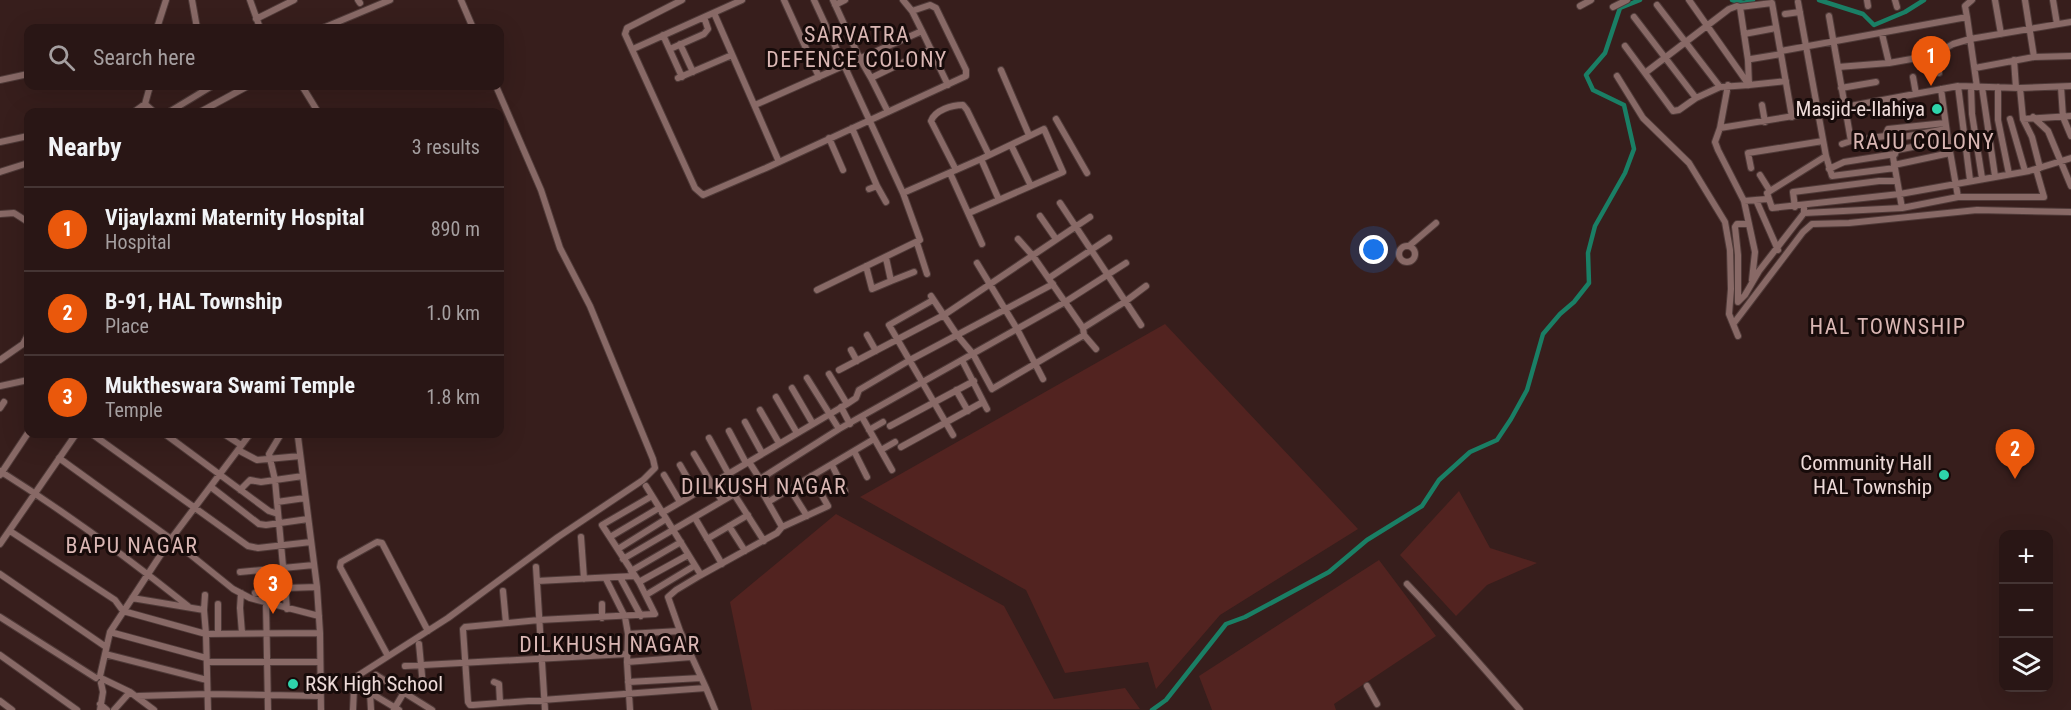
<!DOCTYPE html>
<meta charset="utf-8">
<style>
:root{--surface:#291615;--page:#352322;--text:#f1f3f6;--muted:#a59fa0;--line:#453534;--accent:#ea580c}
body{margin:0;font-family:"Roboto Condensed",sans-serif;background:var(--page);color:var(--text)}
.controls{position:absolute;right:18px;bottom:18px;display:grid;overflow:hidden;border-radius:12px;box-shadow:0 6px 24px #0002}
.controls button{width:54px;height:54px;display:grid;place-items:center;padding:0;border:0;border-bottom:2px solid var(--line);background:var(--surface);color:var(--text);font:30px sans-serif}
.you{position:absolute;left:1374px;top:250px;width:21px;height:21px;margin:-15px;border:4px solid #fff;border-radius:50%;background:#1a73e8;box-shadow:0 0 0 9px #1a73e833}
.badge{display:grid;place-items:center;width:39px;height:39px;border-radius:50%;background:var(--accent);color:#fff;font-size:20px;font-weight:700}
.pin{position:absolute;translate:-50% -50px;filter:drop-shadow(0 2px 3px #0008)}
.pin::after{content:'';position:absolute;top:32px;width:21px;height:18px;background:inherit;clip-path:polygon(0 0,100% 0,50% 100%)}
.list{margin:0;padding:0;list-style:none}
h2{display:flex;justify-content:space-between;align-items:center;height:78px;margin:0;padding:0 24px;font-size:26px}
h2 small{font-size:20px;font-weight:400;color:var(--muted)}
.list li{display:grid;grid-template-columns:39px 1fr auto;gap:18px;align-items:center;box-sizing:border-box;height:84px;padding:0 24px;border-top:2px solid var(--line)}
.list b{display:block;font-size:22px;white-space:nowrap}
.list p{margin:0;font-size:20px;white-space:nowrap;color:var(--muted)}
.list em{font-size:20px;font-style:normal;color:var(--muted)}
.icon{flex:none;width:33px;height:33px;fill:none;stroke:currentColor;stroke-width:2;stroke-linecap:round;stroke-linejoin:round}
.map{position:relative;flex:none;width:2071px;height:710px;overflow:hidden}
.search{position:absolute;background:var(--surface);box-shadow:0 6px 24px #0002;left:24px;top:24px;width:480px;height:66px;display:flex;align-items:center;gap:15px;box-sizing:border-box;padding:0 21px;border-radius:12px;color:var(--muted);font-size:22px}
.panel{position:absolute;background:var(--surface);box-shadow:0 6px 24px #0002;left:24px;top:108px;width:480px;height:330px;border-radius:12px}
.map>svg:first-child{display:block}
.green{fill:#522320}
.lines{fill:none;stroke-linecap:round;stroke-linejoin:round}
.canal{stroke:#1a7f65;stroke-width:4.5}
.minor-casing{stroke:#4f3a38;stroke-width:8}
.minor{stroke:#886966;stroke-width:6}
.poi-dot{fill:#2ed4ab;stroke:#170b0a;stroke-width:2}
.labels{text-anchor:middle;stroke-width:6;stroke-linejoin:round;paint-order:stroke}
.poi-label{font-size:21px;fill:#eddad8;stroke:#170b0a;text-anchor:end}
.neighbourhood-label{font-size:22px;letter-spacing:1.5px;fill:#dab7b4;stroke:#170b0a}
</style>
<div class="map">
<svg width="2071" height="710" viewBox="0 0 2071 710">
<rect width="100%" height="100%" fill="#371e1c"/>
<path class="green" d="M 1165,324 L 1358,529 L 1220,615 L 1156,689 L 1148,662 L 1065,673 L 1026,590 L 860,497 Z
M 1459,491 L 1490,548 L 1537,563 L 1487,585 L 1456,616 L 1400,555 Z
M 836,514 L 1004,606 L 1054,699 L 1125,688 L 1140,709 L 752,710 L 730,602 Z
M 1379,560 L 1436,636 L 1334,704 L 1336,710 L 1212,710 L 1199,676 Z"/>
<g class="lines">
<path class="canal" d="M 1732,0 L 1744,3 L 1753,0
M 1819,0 L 1863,14 L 1874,25 L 1905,12 L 1924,0
M 1152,710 L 1166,700 L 1226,624 L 1245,617 L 1329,572 L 1367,540 L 1422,506 L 1439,480 L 1470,452 L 1497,440 L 1511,419 L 1527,390 L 1543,334 L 1560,314 L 1574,302 L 1589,283 L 1588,253 L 1595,226 L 1625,173 L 1634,149 L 1624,105 L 1593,90 L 1586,75 L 1605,53 L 1620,8 L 1640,0"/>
<g class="minor-casing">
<path id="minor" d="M 192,0 L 197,28
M 250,0 L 260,28
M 358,0 L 360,3
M 461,0 L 473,28
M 682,0 L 633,25 L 627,28 L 625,34 L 695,188 L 703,195 L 766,168 L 966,76 L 966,70 L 936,8 L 930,5 L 912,11
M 784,0 L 819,77
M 814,0 L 903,193 L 920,240 L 817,290
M 833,0 L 860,59 L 871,78 L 931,49
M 903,0 L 912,11 L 922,31
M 1689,0 L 1749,85
M 1867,0 L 1868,6
M 1895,0 L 1897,7
M 1995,0 L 2001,34
M 2053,0 L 2057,24
M 835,5 L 845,0
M 1657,5 L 1720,87 L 1749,85
M 1580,6 L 1591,0
M 1613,7 L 1627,0
M 1740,7 L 1772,3 L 1792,117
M 714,13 L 779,162
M 1785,14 L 1800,12
M 1829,16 L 1851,141 L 1842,144
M 1634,17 L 1696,98
M 1967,17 L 1965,6 L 1972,0
M 256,19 L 294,0
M 157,28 L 166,0
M 323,28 L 390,0
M 1744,34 L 1776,28
M 1882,34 L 1889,63
M 663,35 L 682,77
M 680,44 L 693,72
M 1625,46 L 1673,111 L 1679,110 L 1696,98 L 1720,87
M 633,49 L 742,0
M 670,49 L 704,34 L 708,29 L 704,17
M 1781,51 L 1967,17 L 1977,87
M 1935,54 L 1939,73
M 2034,57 L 2071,56
M 1751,59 L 1781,54
M 2014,60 L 2016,88
M 1838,67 L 1889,63 L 1934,55 L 1953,44 L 1970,39 L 2071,22
M 1975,68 L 2034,57 L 2025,0
M 1001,70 L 1029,135
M 1645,73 L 1729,9 L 1737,6 L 1740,7 L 1748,60 L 1749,85 L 1786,81
M 1617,76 L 1643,118 L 1689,163 L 1725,222 L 1730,250 L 1731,289 L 1729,314 L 1738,336
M 1913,77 L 1916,94
M 678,78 L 732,55
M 871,78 L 888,112
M 0,80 L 28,74
M 1728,85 L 1720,128 L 1818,112 L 1798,2
M 302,86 L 318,112
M 1958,86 L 1970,180
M 2071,86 L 2020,88 L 1958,86 L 1818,112 L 1826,156 L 1770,191 L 1767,193 L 1772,208 L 1900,194 L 2029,171 L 2071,158
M 1971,87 L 1972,114 L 1982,178
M 1982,87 L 1995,176
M 1998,87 L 1998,120 L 2009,174
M 2061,87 L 2063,117 L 2071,136
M 1841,88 L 1876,82
M 2020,88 L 2023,119 L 2032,137 L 2040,168
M 145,104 L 154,112
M 755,105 L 922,31 L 948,85
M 1762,105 L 1765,122
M 134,112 L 145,104 L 150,86
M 169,112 L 212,86
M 200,112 L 248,86
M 2033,117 L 2048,131 L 2071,186
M 1056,119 L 1087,173
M 2010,119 L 2025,171
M 2023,119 L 2071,116
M 852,128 L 877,186 L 869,189
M 1720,128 L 1715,142 L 1718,150 L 1744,201 L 1767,199
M 829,138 L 843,170
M 1851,141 L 1885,136 L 1888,129 L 1945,123
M 0,142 L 28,136
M 1011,145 L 1031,186
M 1897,150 L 1948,140
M 1826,156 L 1832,176 L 1895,168
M 981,159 L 999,200
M 1894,165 L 1950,153
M 1751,168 L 1748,153 L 1823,141
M 1829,169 L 1844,162 L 1895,154
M 956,170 L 931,121 C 935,110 952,105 963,105 L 967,110 L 989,155
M 0,172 L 28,163
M 950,173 L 982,244
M 1760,175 L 1770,191
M 877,186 L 886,202
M 903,193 L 981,159 L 1044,129 L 1063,172 L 969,213
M 1958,197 L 2044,197 L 2036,169
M 1756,200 L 1778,250
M 1744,201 L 1755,252 L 1752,280
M 1060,203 L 1141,325
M 1804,206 L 1804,213 L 1902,208 L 1893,157 L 1897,150 L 1896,140 L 1898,138 L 1946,129
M 1795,207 L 1793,192 L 1879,181 L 1897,181
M 1902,208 L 1958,197 L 1948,140 L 1941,89
M 0,214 L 14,213 L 28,222
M 1040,216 L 1056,239
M 1749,224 L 1737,224 L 1735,227 L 1738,255 L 1738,302 L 1745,295 L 1759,271 L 1804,213
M 1018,239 L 1033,256 L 1083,328 L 1084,335 L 1096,349
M 917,243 L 927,274
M 1409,246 L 1436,223
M1399 254a8 8 0 1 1 16 0a8 8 0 1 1-16 0Z
M 977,263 L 1017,329 L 1043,379
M 866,266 L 872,289 L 891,281 L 886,258
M 1049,278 L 1109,238
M 891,281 L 914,272
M 931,296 L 957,335 L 973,354 L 992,389 L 1084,335
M 933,300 L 889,325 L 953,435
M 1734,323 L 1803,232 L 1812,224 L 1849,223 L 1977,210 L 2071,212
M 1083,328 L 1126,301 L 1146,286
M 867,335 L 876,351
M 851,350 L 857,361
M 0,360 L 23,344 L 28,335
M 962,360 L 987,409
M 839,370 L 944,315 L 1090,217
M 829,374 L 847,404
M 807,378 L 839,429
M 0,386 L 28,380
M 792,388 L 813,424
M 956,390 L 968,411
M 776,397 L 797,433
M 841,407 L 850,424
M 0,408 L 4,402
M 760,410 L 779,443
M 862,417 L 892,470
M 745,422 L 762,453
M 890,426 L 974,381
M 869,430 L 883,422
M 729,431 L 746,463
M 92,434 L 248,546 L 258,548 L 311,542
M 165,434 L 269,511 L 278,514
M 224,434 L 241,445
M 281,434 L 269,454 L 275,480 L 287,609
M 298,437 L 317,587 L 320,633 L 321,710
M 709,438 L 728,473
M 901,447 L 983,402
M 238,450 L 257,460 L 300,456
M 881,450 L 895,442
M 854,451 L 867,477
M 694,454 L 722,501
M 59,458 L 171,539 L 233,589 L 250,598 L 319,616
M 749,462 L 760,479
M 680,465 L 696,493
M 832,465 L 845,491
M 0,471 C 65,512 128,558 188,606
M 0,475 L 28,433
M 664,475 L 680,502
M 646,486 L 701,575 L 777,533 L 782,527 L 756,481
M 211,487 L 259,524 L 266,525 L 308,519
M 790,489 L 807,516
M 240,490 L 250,480 L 261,482 L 303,476
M 734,494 L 764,541
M 652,496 L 602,525 L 639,582 L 655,614 L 539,620 L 465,627 L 463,629 L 468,702 L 470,705 L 473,705 L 706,688 L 715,710
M 277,502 L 305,498
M 768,502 L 874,439
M 662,513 L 847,404 L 856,398 L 859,390 L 910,360 L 1053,284
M 695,518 L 722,564
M 729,526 L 745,551
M 782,527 L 828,506 L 811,476
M 10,531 L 115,600 L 123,611 L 206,634 L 320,633
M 581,537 L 584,579
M 610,537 L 659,508
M 707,539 L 748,515
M 0,544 L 76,434
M 618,549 L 666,519
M 623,559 L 760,479 L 839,429 L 1065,302 L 1126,263
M 536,567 L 545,710
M 631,571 L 681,542
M 240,572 L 314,565
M 0,574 L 106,647
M 620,577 L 641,616
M 606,579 L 625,617 L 628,634 L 627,662 L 630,710
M 537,581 L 634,576
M 639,582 L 688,555
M 1407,584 C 1446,625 1483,667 1520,710
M 503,591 L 506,623
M 241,593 L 240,608 L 242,633
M 255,593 L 286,588 L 317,587
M 646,595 L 694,566
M 132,598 L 204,610 L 206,634 L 208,710
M 266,603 L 268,710
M 602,604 L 602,618
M 204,610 L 205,595
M 0,617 L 96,678
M 680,631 L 668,597 L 676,590 L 701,575
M 110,632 L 206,658
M 218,634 L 218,604
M 628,634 L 680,631 L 706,688
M 419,644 L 423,686
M 105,654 L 207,680
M 0,655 L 77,710
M 388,656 L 340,567 L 341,562 L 377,542 L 382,543 L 428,631
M 207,662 L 320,662
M 627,662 L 691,657
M 405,666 L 627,654
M 376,675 L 432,710
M 100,676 L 110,632 L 171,539 L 250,434
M 103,679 L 130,692 L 154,710
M 351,680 L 448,618 L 558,537 L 643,480 L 655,468 L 653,459 L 590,306 L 560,248 L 541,190 L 496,86
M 494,682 L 499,684 L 500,703
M 628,682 L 701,678
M 1367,686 L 1377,704
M 370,692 L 371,710
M 138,696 L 208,694 L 320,696
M 0,701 L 12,710
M 100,704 L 107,710
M 394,709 L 409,684
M 100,710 L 103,692 L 101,683
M 114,710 L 130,692
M 353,710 L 354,688 L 359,686 L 399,710"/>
</g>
<use href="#minor" class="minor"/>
</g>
<g class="poi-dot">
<circle cx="1937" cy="109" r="6"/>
<circle cx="1944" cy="475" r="6"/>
<circle cx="293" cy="684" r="6"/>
</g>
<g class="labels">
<g class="poi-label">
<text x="1925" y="116">Masjid-e-Ilahiya</text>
<text x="1932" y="470">Community Hall<tspan x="1932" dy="24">HAL Township</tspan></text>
<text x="305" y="691" text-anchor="start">RSK High School</text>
</g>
<g class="neighbourhood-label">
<text x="857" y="42">SARVATRA<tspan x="857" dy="25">DEFENCE COLONY</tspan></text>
<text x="1924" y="149">RAJU COLONY</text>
<text x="1888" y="334">HAL TOWNSHIP</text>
<text x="764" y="494">DILKUSH NAGAR</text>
<text x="132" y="553">BAPU NAGAR</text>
<text x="610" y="652">DILKHUSH NAGAR</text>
</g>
</g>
</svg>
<div class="controls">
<button>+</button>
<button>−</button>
<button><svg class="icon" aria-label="layers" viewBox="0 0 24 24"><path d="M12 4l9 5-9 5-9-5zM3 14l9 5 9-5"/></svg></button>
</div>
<div class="you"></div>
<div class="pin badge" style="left:1931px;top:86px">1</div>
<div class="pin badge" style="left:2015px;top:479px">2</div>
<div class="pin badge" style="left:273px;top:614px">3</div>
<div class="search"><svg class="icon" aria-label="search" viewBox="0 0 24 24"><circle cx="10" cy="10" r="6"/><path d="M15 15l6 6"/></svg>Search here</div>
<section class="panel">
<h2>Nearby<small>3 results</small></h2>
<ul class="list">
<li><span class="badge">1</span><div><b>Vijaylaxmi Maternity Hospital</b><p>Hospital</p></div><em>890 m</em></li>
<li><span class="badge">2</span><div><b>B-91, HAL Township</b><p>Place</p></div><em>1.0 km</em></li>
<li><span class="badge">3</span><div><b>Muktheswara Swami Temple</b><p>Temple</p></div><em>1.8 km</em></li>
</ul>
</section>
</div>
